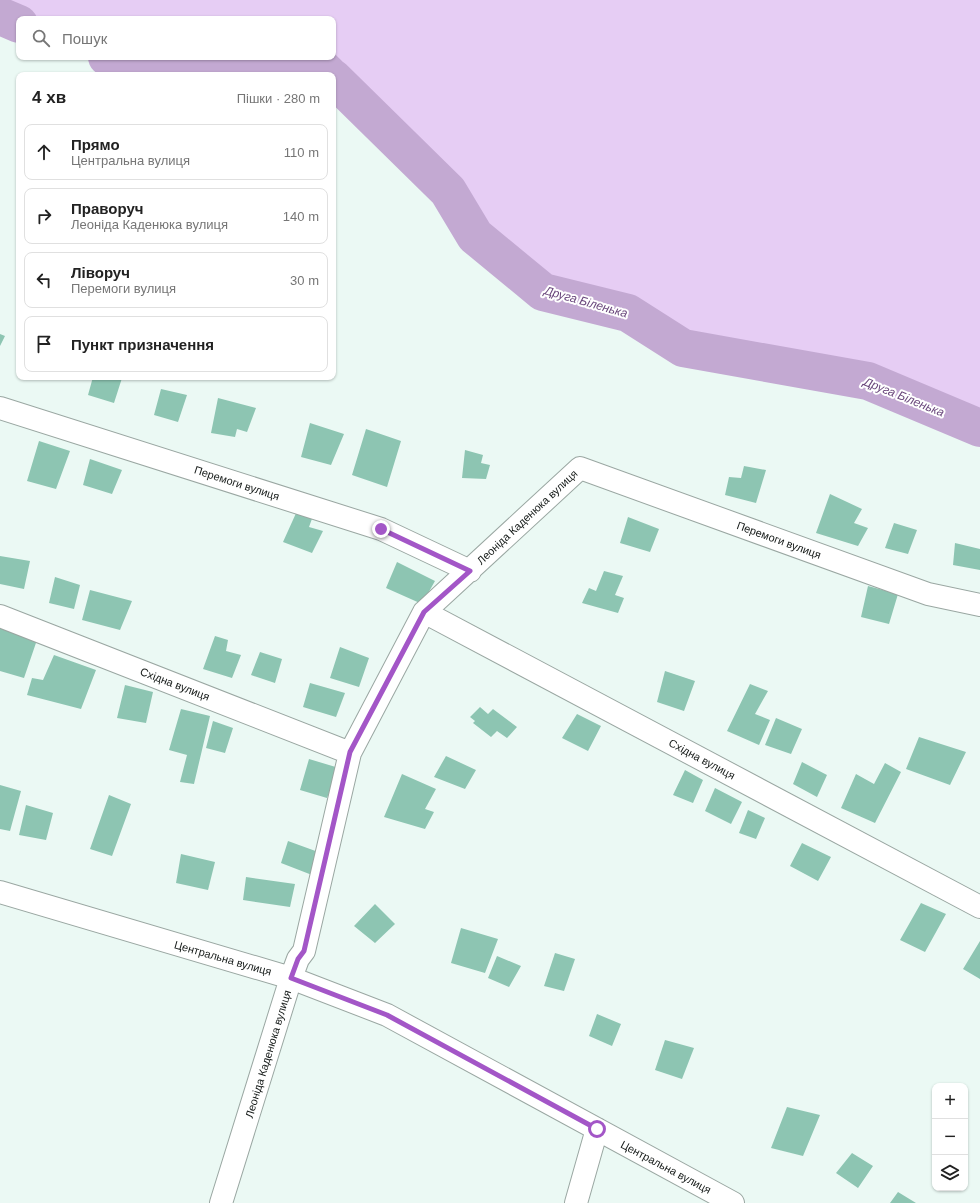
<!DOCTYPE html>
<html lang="uk">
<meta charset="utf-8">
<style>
:root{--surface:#fff;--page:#f2f2f2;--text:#222;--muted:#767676;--line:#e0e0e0}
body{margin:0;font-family:Arial,sans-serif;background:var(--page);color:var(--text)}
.controls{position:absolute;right:12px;bottom:12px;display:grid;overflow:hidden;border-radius:8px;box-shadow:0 1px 3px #0004}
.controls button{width:36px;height:36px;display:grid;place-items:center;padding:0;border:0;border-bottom:1px solid var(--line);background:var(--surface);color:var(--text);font:20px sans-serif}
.stop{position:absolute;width:12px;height:12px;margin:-9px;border:3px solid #a356c7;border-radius:50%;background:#fff}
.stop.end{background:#a356c7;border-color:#fff;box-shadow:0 1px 4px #0008}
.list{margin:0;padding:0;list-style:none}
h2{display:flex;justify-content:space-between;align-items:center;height:52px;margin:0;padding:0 16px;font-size:17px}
h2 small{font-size:13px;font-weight:400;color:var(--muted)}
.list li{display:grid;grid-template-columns:26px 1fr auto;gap:12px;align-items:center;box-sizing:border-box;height:56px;margin:0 8px 8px;padding:0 8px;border:1px solid var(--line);border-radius:8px}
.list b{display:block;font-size:15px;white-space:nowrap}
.list p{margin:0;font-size:13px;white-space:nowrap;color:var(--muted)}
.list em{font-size:13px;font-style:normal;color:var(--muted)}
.icon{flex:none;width:22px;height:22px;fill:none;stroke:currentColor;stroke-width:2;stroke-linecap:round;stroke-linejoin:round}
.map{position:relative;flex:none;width:980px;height:1203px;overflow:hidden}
.search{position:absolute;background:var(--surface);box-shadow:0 1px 3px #0004;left:16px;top:16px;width:320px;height:44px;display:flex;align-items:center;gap:10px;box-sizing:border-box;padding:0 14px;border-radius:8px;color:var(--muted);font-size:15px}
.panel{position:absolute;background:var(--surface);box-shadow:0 1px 3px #0004;left:16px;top:72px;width:320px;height:308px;border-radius:8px}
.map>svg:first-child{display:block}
.green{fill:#e6cdf4}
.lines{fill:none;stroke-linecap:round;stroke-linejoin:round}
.river{stroke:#c3a9d2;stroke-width:38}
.building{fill:#8dc5b2}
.street-casing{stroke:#9aa7a2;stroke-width:24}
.street{stroke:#fff;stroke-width:22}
.route{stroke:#a356c7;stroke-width:5}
.labels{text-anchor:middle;stroke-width:4;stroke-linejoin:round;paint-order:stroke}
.street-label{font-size:11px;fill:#151a18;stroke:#fff}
.water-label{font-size:12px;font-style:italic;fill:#69467b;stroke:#fff}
</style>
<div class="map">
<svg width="980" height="1203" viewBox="0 0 980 1203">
<rect width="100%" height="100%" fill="#ebf9f4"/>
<path class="green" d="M 0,0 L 980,0 L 980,428 L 868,381 L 683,348 L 628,313 L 543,292 L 475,236 L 448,191 L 333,78 L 333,75 L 329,75 L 322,68 L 148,73 L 107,57 L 333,57 L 333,19 L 19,19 L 19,24 L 0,16 Z"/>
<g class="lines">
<path class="river" d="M 0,16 L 19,24
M 107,57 L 148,73 L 322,68 L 329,75
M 333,78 L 448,191 L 475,236 L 543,292 L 628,313 L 683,348 L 868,381 L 980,428"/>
</g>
<path class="building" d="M 0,334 L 5,336 L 0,346 Z
M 93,377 L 122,378 L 114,403 L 88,395 Z
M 161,389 L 187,395 L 178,422 L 154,415 Z
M 218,398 L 256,408 L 247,432 L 237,429 L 235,437 L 211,433 Z
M 310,423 L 344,434 L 331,465 L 301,457 Z
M 366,429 L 401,441 L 387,487 L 352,475 Z
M 39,441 L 70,451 L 56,489 L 27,481 Z
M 465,450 L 483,455 L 481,463 L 490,465 L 486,479 L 462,478 Z
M 90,459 L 122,470 L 112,494 L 83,485 Z
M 744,466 L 766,470 L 756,503 L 725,495 L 729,477 L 741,478 Z
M 830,494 L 862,509 L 854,523 L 868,528 L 858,546 L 816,533 Z
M 297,511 L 313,516 L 309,527 L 323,531 L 312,553 L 283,542 Z
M 628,517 L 659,529 L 650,552 L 620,543 Z
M 894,523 L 917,530 L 908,554 L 885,548 Z
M 955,543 L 980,549 L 980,570 L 953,565 Z
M 0,556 L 30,561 L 24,589 L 0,584 Z
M 397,562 L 435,581 L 422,604 L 386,588 Z
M 604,571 L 623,576 L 615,595 L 624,598 L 618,613 L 582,603 L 589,588 L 596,591 Z
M 55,577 L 80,585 L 74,609 L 49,603 Z
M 868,586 L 898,594 L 889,624 L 861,617 Z
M 90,590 L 132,601 L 120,630 L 82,620 Z
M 0,622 L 38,637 L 24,678 L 0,671 Z
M 215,636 L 228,640 L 226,651 L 241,655 L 232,678 L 203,669 Z
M 340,647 L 369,658 L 359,687 L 330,678 Z
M 260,652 L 282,659 L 275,683 L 251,675 Z
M 54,655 L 96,670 L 81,709 L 27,695 L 32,678 L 43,680 Z
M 665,671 L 695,681 L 684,711 L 657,702 Z
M 310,683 L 345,693 L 336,717 L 303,707 Z
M 750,684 L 768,691 L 755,714 L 770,720 L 759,745 L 727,731 Z
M 125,685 L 153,692 L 146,723 L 117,718 Z
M 480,707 L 488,714 L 493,709 L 517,727 L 507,738 L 497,731 L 491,737 L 473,723 L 475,721 L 470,717 Z
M 181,709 L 210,716 L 194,784 L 180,782 L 187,755 L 169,750 Z
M 577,714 L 601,726 L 588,751 L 562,738 Z
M 776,718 L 802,729 L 791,754 L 765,745 Z
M 213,721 L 233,728 L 225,753 L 206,748 Z
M 919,737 L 966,752 L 950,785 L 906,769 Z
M 446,756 L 476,770 L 465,789 L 434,777 Z
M 309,759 L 339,768 L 327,798 L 300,790 Z
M 802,762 L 827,775 L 817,797 L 793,784 Z
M 885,763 L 901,772 L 875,823 L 841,808 L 856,774 L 874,784 Z
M 685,770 L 703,780 L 693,803 L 673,795 Z
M 402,774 L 436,789 L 425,809 L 434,812 L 425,829 L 384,817 Z
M 0,785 L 21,791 L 10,831 L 0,829 Z
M 715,788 L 742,802 L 731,824 L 705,811 Z
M 109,795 L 131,804 L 112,856 L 90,849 Z
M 26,805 L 53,813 L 46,840 L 19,835 Z
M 748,810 L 765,818 L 756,839 L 739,833 Z
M 288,841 L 321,853 L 312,875 L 281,863 Z
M 802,843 L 831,857 L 818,881 L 790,866 Z
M 181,854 L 215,862 L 208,890 L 176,883 Z
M 246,877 L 295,884 L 290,907 L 243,900 Z
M 921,903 L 946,914 L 925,952 L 900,940 Z
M 375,904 L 395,924 L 375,943 L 354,926 Z
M 461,928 L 498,939 L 485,973 L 451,963 Z
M 980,941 L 980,979 L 963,969 Z
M 555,953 L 575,959 L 564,991 L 544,986 Z
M 497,956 L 521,966 L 509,987 L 488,978 Z
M 597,1014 L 621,1024 L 612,1046 L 589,1036 Z
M 665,1040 L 694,1048 L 682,1079 L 655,1070 Z
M 787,1107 L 820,1115 L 803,1156 L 771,1148 Z
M 852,1153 L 873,1166 L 858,1188 L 836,1173 Z
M 898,1192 L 916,1203 L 890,1203 Z"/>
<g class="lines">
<g class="street-casing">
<path id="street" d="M 0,408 L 381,529 L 470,571
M 424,612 L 980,907
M 0,616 L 350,753
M 0,892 L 291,978 L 387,1015 L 733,1203
M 221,1203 L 291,978 L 298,959 L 304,951 L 350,753 L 424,612 L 580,468 L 928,594 L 980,605
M 576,1203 L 597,1129"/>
</g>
<use href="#street" class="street"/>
</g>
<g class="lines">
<path class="route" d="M 381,529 L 470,571 L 424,612 L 350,752 L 304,951 L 298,959 L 291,978 L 387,1015 L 597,1129"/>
</g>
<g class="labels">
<g class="street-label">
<text transform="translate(237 483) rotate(18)" y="4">Перемоги вулиця</text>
<text transform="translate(527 517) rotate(-43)" y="4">Леоніда Каденюка вулиця</text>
<text transform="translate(779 540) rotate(20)" y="4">Перемоги вулиця</text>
<text transform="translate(175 684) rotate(21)" y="4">Східна вулиця</text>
<text transform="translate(702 759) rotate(28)" y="4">Східна вулиця</text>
<text transform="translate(223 958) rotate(16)" y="4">Центральна вулиця</text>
<text transform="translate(268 1054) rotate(-73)" y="4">Леоніда Каденюка вулиця</text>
<text transform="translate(666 1167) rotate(28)" y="4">Центральна вулиця</text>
</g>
<g class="water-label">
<text transform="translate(586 302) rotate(16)" y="4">Друга Біленька</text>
<text transform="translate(904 397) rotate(22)" y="4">Друга Біленька</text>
</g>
</g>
</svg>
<div class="controls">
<button>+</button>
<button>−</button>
<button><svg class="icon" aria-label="layers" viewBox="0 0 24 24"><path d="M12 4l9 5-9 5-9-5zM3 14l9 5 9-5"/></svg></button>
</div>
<div class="stop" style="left:597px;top:1129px"></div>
<div class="stop end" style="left:381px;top:529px"></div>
<div class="search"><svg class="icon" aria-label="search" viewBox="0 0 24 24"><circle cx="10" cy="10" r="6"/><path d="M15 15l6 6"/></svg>Пошук</div>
<section class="panel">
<h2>4 хв<small>Пішки · 280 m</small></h2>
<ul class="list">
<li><svg class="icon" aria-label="ahead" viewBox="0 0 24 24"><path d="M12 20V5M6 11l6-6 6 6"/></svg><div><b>Прямо</b><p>Центральна вулиця</p></div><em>110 m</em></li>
<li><svg class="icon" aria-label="right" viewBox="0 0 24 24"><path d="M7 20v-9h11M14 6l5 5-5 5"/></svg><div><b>Праворуч</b><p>Леоніда Каденюка вулиця</p></div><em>140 m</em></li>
<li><svg class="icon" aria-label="left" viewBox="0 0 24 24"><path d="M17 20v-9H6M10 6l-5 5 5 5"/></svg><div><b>Ліворуч</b><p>Перемоги вулиця</p></div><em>30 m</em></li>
<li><svg class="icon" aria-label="arrive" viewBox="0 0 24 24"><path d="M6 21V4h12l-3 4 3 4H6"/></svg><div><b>Пункт призначення</b></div></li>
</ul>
</section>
</div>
